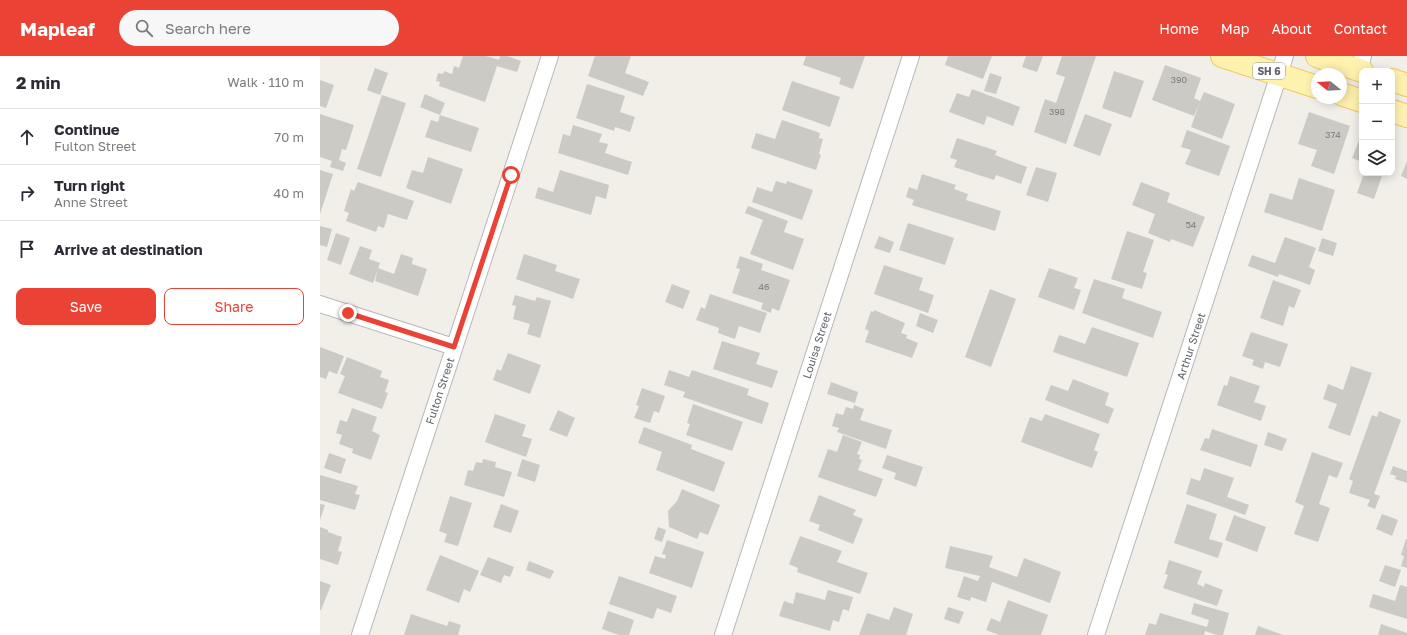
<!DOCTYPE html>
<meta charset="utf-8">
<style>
:root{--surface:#fff;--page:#f7f7f7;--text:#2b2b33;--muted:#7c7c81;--line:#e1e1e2;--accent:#ea4335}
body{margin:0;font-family:"Golos Text",sans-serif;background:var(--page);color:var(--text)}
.controls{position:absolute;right:12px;top:12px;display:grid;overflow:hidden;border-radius:8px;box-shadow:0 2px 10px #0003}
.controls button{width:36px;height:36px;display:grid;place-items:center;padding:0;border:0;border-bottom:1px solid var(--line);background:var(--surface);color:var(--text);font:20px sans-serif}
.compass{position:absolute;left:991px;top:12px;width:36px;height:36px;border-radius:50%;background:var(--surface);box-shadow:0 2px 10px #0003;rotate:288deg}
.stop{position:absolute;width:12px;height:12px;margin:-9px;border:3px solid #ea4335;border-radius:50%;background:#fff}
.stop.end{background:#ea4335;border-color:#fff;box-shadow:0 1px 4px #0008}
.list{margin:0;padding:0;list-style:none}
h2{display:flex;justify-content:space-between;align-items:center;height:52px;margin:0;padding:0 16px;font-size:17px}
h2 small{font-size:13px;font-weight:400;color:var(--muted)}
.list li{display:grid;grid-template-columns:26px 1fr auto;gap:12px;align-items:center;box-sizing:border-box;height:56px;padding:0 16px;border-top:1px solid var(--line)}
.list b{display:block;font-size:15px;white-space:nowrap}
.list p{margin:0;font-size:13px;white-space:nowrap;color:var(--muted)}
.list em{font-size:13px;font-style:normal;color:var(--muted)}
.actions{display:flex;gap:8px;padding:12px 16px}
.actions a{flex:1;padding:9px 0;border:1px solid var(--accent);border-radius:8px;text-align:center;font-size:14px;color:var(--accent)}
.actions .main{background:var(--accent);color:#fff}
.icon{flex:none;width:22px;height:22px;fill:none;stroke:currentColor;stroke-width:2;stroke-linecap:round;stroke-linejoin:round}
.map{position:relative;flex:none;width:1087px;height:579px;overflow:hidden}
header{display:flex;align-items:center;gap:24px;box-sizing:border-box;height:56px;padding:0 20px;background:var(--accent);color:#fff}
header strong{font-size:19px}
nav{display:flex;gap:22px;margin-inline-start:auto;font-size:14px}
.search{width:280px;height:36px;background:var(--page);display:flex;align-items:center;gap:10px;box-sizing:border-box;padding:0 14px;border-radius:22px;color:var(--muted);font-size:15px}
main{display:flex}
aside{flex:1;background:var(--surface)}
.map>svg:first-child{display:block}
.building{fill:#cccac5}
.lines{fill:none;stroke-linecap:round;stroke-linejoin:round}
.minor-casing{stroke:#b5b8bc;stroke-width:18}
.primary-casing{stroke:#f2c960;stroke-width:24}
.minor{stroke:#fff;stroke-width:16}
.primary{stroke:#fff2af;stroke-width:22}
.route{stroke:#ea4335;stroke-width:5}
.labels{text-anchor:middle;stroke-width:3;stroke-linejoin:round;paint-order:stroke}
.number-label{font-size:9px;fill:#7a7d7f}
.shield{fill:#fff;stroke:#8f9295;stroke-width:1}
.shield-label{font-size:10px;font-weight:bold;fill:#5f6368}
.street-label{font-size:11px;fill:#5f6368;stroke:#fff}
</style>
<header>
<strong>Mapleaf</strong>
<div class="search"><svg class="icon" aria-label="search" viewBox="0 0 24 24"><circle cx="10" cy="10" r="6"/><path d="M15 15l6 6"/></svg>Search here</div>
<nav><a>Home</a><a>Map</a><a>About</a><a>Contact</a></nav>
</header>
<main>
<aside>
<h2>2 min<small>Walk · 110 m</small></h2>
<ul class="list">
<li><svg class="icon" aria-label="ahead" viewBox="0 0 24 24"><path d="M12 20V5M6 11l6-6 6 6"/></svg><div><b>Continue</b><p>Fulton Street</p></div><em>70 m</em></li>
<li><svg class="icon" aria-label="right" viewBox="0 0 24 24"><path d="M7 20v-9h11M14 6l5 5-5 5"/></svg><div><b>Turn right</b><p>Anne Street</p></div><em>40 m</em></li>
<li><svg class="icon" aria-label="arrive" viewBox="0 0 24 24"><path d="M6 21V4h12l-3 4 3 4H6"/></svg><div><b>Arrive at destination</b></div></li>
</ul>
<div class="actions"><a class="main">Save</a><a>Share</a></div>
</aside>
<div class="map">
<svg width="1087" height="579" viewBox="0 0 1087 579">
<rect width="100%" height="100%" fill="#f1efe8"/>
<path class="building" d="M 143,0 L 166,0 L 179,4 L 180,0 L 187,0 L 201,5 L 197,16 L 177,10 L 165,46 L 119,30 L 120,26 L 116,25 L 118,17 L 123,18 L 124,15 L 132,18 L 134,10 L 139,12 Z
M 275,0 L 311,0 L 305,17 L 329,26 L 323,40 L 268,20 Z
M 486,0 L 545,0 L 533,33 L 519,28 L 521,22 L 483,9 Z
M 628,0 L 672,0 L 663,23 L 625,9 Z
M 706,0 L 723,0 L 717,16 L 702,11 Z
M 742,0 L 776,0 L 746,88 L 714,76 L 725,43 L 736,47 L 745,21 L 736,18 Z
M 845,9 L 881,22 L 874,42 L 880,45 L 884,36 L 915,48 L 902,83 L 871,71 L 880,46 L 874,60 L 832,44 Z
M 55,12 L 68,17 L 60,39 L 47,34 Z
M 794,15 L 824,25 L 811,62 L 782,52 Z
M 670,17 L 682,21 L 676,38 L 664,35 Z
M 0,24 L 14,29 L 6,52 L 0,50 Z
M 472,25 L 520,41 L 510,71 L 462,54 Z
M 267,28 L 305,40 L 300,56 L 315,61 L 310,76 L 295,71 L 294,75 L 256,62 Z
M 652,33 L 700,51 L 693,70 L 667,60 L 664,69 L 629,56 L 637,37 L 649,41 Z
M 105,38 L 125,47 L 120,59 L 100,51 Z
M 62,39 L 86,47 L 61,121 L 37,113 Z
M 989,56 L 1030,70 L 1014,118 L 991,110 L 997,94 L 978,88 Z
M 0,58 L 34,69 L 26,94 L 22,93 L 19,104 L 26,107 L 23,115 L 10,111 L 12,105 L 0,101 Z
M 765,58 L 792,68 L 780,100 L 753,90 Z
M 120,59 L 159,72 L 151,96 L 105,81 L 111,64 L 118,66 Z
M 462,64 L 500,77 L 499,82 L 503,83 L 499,98 L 501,99 L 496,114 L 431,92 L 436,77 L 455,83 Z
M 253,69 L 282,78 L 279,86 L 288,88 L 285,97 L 312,106 L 308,119 L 238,97 L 243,78 L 250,80 Z
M 867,74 L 910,90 L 899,120 L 865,108 L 871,94 L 861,91 Z
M 1042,77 L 1042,106 L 1032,102 Z
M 637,82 L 677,95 L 675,99 L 707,111 L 701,128 L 676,119 L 674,124 L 634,111 L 637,104 L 630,102 Z
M 108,101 L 143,113 L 131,148 L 86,132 L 92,114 L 103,117 Z
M 1087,105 L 1087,123 L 1081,120 Z
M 716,111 L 737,117 L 728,146 L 706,139 Z
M 0,114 L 13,118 L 0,158 Z
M 240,114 L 289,129 L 286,143 L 276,140 L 271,159 L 215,142 L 218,131 L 233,136 Z
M 1044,117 L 1063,117 L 1054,143 L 1037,137 Z
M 602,118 L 636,129 L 634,133 L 648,138 L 646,144 L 681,155 L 675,175 L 592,149 L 594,144 L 586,141 L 589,131 L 597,134 Z
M 979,122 L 1015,134 L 1002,175 L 944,156 L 950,137 L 972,144 Z
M 456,125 L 466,128 L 467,125 L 493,134 L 482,164 L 432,146 L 437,131 L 452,136 Z
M 38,126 L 94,145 L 87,164 L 68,158 L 64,172 L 58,170 L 56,176 L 26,165 L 29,157 L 24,155 L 31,133 L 34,135 Z
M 821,126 L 850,137 L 847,146 L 885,161 L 873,191 L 851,183 L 850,186 L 828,177 L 835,158 L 812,149 Z
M 428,150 L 468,165 L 464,176 L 484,183 L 473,214 L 430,198 L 443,164 L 425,157 Z
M 588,167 L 634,182 L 625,209 L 579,194 Z
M 0,170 L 12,173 L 7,191 L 0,189 Z
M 807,175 L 834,184 L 823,216 L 827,217 L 822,233 L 791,223 Z
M 16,177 L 30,182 L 21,209 L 7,204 Z
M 559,180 L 574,186 L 570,197 L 554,192 Z
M 965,181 L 996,192 L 989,211 L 995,214 L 990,229 L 959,218 L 958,221 L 928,210 L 932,199 L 955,207 Z
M 1002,182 L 1017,187 L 1013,200 L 998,195 Z
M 40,190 L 52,194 L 49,203 L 60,207 L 53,227 L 29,218 Z
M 81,198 L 93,202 L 92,208 L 107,213 L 98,240 L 55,225 L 58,212 L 74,218 Z
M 204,198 L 237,209 L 235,215 L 260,223 L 253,243 L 196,223 Z
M 420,200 L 443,208 L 441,214 L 470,224 L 459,255 L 452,252 L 451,257 L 441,253 L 443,247 L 412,237 L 420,213 L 416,212 Z
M 564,209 L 603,222 L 599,234 L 614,239 L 608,257 L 554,238 Z
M 729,212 L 758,222 L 754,232 L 761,234 L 754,254 L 718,241 Z
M 774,223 L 805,233 L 802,242 L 842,256 L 833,282 L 762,257 Z
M 953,224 L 981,234 L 974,252 L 969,250 L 963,270 L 940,262 Z
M 352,228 L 370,235 L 363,253 L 345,246 Z
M 670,233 L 696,243 L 671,311 L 645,301 Z
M 390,238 L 447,257 L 440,277 L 419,270 L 415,283 L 398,277 L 399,272 L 376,264 L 381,251 L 385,253 Z
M 195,239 L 215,245 L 217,241 L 231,245 L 220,282 L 207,278 L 210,268 L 193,263 L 196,250 L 192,249 Z
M 554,254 L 585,267 L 581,277 L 587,279 L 586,282 L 598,287 L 592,302 L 545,286 L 549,275 L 545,273 L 551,255 L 554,256 Z
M 600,257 L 618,264 L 613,277 L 596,270 Z
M 772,271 L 819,287 L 807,321 L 733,296 L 739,279 L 765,288 Z
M 931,276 L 968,288 L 960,311 L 945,306 L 943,313 L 932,309 L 934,304 L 922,300 Z
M 402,285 L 440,297 L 436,308 L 458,315 L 452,332 L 393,313 Z
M 0,291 L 24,300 L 17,318 L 9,315 L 6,323 L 0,321 Z
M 188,297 L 221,309 L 210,338 L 173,324 L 177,313 L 181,315 Z
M 27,301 L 62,315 L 60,321 L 69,324 L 65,336 L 68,337 L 62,353 L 18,337 L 25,320 L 20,318 Z
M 1031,310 L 1052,317 L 1030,380 L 1008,372 L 1017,348 L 1003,343 L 1008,328 L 1023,334 Z
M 349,314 L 369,321 L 372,314 L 429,333 L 427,339 L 449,347 L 442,368 L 363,341 L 365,336 L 344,329 Z
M 910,320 L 940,330 L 934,346 L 946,350 L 941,365 L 897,349 L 904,329 L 907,330 Z
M 753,323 L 789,337 L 785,349 L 794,353 L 788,368 L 725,344 L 731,329 L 748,335 Z
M 511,326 L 538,336 L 535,347 L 507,338 Z
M 322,332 L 345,340 L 339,357 L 334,355 L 330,367 L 314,362 L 319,350 L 316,349 Z
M 373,348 L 423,366 L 412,395 L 366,379 L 370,368 L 367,367 Z
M 534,349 L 544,353 L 540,364 L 572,374 L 566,393 L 517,376 L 519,372 L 512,370 L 516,357 L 523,359 L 526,351 L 533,353 Z
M 32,352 L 57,361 L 52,375 L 60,379 L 51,404 L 32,397 L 33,393 L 19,388 L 22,379 L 16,377 L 20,364 L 27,366 Z
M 238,354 L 255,362 L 247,381 L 229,374 Z
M 1059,355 L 1081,364 L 1054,438 L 1060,440 L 1055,453 L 1047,450 L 1050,444 L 1029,437 L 1033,425 L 1029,423 L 1052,359 L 1057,361 Z
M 175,358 L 206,369 L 202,380 L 212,383 L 206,401 L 165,386 Z
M 725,358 L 780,378 L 774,394 L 778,396 L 772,412 L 701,386 L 710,361 L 722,365 Z
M 324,371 L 372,389 L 371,393 L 405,406 L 394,436 L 336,414 L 342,396 L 318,387 Z
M 892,373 L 938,389 L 931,411 L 880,394 L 885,382 L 889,383 Z
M 948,376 L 967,383 L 962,395 L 944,389 Z
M 523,379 L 542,386 L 537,398 L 540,399 L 539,403 L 542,404 L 538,414 L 563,423 L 556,441 L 498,421 L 508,393 L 517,396 Z
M 992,396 L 1023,407 L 1017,422 L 1009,419 L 999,448 L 1010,452 L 998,486 L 974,478 L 984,450 L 975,446 Z
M 9,397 L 26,403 L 21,418 L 4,412 Z
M 567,399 L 603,411 L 596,431 L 574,423 L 576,417 L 562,412 Z
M 163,403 L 176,406 L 175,411 L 192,416 L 184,441 L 144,429 L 148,414 L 153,415 L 156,406 L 162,407 Z
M 202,403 L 220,409 L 215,426 L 197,420 Z
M 1073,410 L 1087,415 L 1087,427 L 1075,423 L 1076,420 L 1070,418 Z
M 884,412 L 914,422 L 907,441 L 929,449 L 925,459 L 866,438 L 871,422 L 880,425 Z
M 0,419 L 38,430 L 35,438 L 40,439 L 35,454 L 0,444 Z
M 362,433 L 400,449 L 388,479 L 380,476 L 377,483 L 349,471 L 348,455 L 357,445 Z
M 499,439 L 536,454 L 533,459 L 543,463 L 533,488 L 498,474 L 500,469 L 489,465 Z
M 130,440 L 152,447 L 138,490 L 124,486 L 127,478 L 119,475 Z
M 0,448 L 5,449 L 0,464 Z
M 181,448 L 199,455 L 191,477 L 173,471 Z
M 867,448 L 897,458 L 889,483 L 903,487 L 898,502 L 854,487 Z
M 1062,458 L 1078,464 L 1072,480 L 1056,473 Z
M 914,459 L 946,471 L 937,496 L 905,484 Z
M 0,471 L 8,474 L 8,476 L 22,481 L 18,495 L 22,496 L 18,509 L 0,503 Z
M 338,471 L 346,474 L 342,486 L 334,483 Z
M 480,480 L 522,495 L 517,506 L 548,517 L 540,538 L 477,516 L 478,512 L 469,508 Z
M 1086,483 L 1087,483 L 1087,512 L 1081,510 L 1084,500 L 1081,499 Z
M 347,484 L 384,496 L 372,532 L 329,517 L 335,500 L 345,503 L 346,499 L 342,498 Z
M 630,490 L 673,500 L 669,511 L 697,521 L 704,502 L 741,516 L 730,547 L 672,526 L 666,546 L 651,541 L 650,545 L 637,541 L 644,520 L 658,525 L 660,520 L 625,512 Z
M 120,499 L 159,515 L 150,536 L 144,533 L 139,547 L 106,534 Z
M 168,501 L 194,511 L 190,521 L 184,519 L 181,527 L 160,519 Z
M 849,504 L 882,515 L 877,528 L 884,531 L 885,527 L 903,534 L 897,550 L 843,532 L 848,519 L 845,518 Z
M 209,505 L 234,515 L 230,523 L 206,514 Z
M 1065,509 L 1081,514 L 1075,531 L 1059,525 Z
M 299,520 L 357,540 L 351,557 L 337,552 L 333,563 L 289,548 Z
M 0,525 L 11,529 L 1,554 L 0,554 Z
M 1080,529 L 1087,531 L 1087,563 L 1049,551 L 1053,538 L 1075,545 Z
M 508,534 L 533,541 L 529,555 L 523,553 L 519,566 L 513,564 L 510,575 L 459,560 L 464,545 L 473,548 L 476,536 L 505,544 Z
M 688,544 L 728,559 L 721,579 L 679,579 L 666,574 L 671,562 L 680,566 Z
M 874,547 L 909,557 L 903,579 L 897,579 L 885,575 L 884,579 L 825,579 L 829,567 L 836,569 L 840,557 L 887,571 L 889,564 L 871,558 Z
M 574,551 L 593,558 L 586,579 L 539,579 L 547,557 L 569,564 Z
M 628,551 L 644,556 L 639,568 L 624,563 Z
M 288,555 L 314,564 L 309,579 L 299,579 L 282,573 Z
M 91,558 L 127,570 L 129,565 L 141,569 L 138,579 L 84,579 Z
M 1061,568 L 1087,577 L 1087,579 L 1058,579 Z
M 938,570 L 963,579 L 935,579 Z"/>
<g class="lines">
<g class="minor-casing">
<path id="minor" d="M 1039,14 L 1043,0
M 0,248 L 134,291
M 40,579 L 230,0
M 403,579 L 591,0
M 776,579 L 965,0"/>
</g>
<g class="primary-casing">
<path id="primary" d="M 902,0 L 997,31
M 997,0 L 1042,15
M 1072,24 L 1087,29
M 1021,38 L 1042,45
M 1072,55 L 1087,60"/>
</g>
<use href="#minor" class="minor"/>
<use href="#primary" class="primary"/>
</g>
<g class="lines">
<path class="route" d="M 28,257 L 134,291 L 191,119"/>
</g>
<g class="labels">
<g class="number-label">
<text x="859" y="27">390</text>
<text x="737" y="59">398</text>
<text x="1013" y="82">374</text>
<text x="871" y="172">54</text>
<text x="444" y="234">46</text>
</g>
<rect class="shield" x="933" y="7" width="32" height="16" rx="3"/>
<g class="shield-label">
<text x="949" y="19">SH 6</text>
</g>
<g class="street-label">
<text transform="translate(497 289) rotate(-72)" y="4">Louisa Street</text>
<text transform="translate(871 290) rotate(-72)" y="4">Arthur Street</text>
<text transform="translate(120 335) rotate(-72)" y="4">Fulton Street</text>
</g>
</g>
</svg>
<div class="controls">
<button>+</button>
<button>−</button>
<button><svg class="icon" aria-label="layers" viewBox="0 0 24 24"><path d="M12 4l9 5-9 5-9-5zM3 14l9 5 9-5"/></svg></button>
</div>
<svg class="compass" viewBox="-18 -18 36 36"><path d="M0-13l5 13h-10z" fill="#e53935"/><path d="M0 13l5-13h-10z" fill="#7c7c81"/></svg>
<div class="stop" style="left:191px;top:119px"></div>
<div class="stop end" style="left:28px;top:257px"></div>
</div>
</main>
